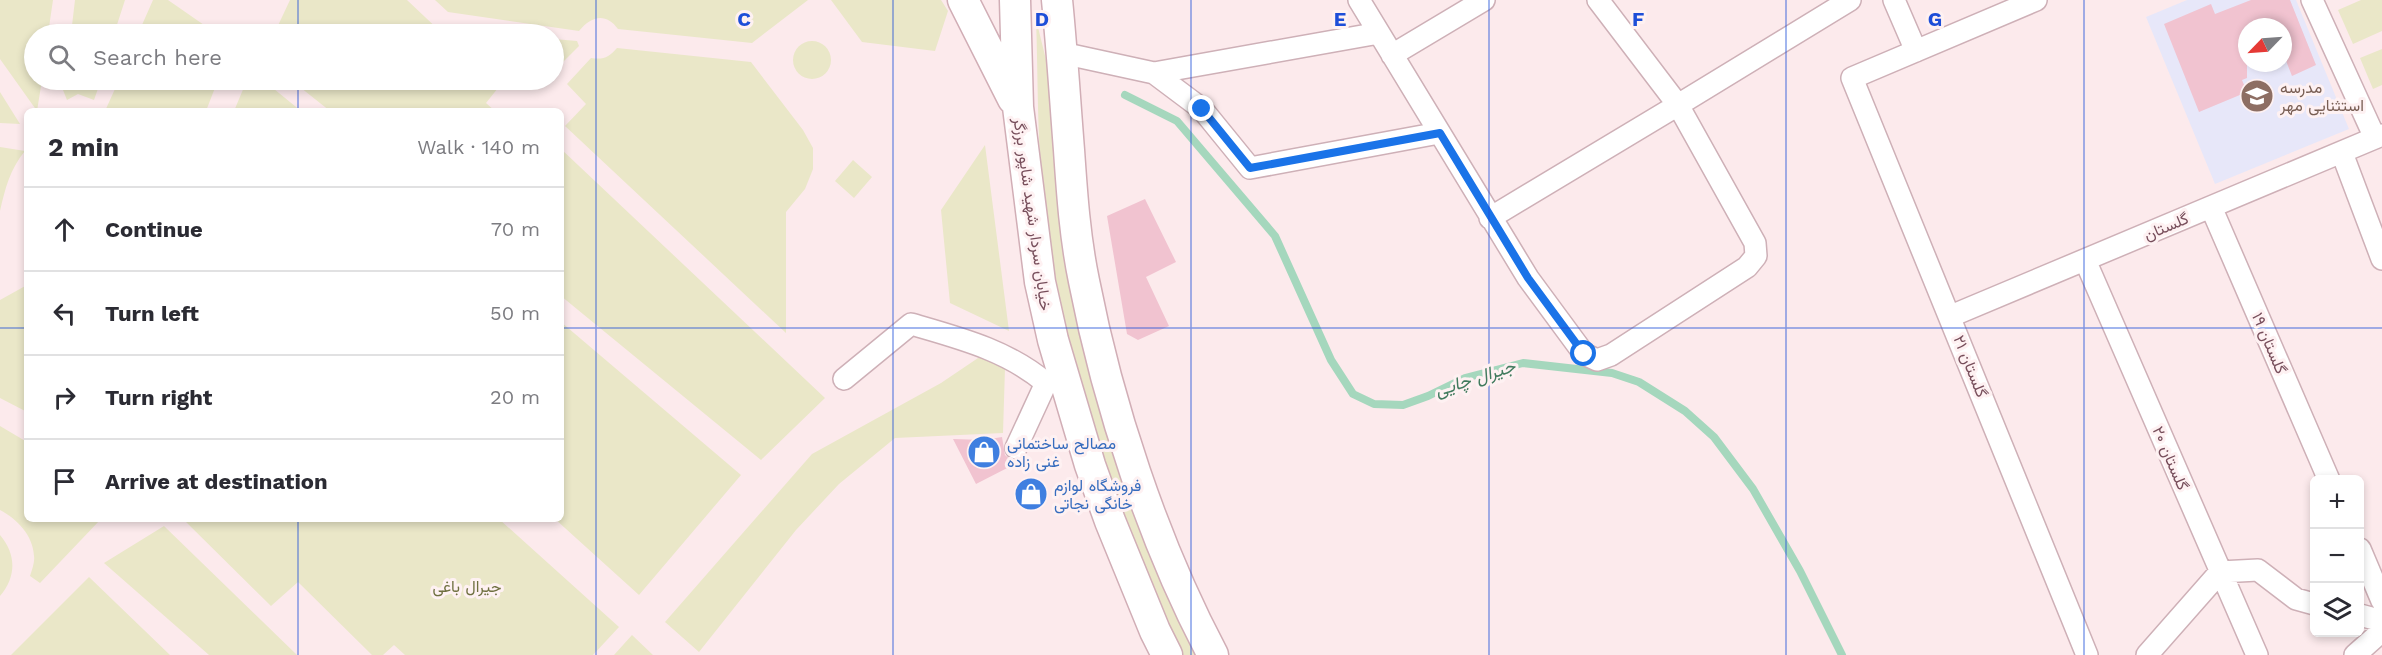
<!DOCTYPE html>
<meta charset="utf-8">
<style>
:root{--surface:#fff;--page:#f2f2f3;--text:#2b2b33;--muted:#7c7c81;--line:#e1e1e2}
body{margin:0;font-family:"Work Sans",Vazirmatn,sans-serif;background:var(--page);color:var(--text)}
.controls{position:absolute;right:18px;bottom:18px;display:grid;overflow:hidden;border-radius:9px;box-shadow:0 3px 9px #0003}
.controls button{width:54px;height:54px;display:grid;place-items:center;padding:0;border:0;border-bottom:2px solid var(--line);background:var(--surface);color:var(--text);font:30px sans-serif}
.compass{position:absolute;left:2238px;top:18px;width:54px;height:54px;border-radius:50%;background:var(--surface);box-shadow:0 3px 9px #0003;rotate:245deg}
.stop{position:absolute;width:18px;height:18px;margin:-14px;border:4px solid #1a73e8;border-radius:50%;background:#fff}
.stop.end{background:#1a73e8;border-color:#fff;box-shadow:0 2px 6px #0008}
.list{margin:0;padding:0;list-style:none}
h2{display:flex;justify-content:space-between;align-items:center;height:78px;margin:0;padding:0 24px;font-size:26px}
h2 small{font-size:20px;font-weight:400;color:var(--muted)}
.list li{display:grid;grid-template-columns:39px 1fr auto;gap:18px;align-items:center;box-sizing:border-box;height:84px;padding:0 24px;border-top:2px solid var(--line)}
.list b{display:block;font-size:22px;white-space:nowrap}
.list em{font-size:20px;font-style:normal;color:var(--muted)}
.icon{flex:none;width:33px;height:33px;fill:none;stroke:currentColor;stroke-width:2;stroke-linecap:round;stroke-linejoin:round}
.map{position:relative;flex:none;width:2382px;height:655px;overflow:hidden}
.search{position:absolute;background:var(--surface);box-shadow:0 3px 9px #0003;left:24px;top:24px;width:540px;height:66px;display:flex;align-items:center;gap:15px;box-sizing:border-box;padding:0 21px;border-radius:33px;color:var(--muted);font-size:22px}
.panel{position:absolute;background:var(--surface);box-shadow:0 3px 9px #0003;left:24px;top:108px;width:540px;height:414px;border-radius:9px}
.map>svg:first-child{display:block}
.education{fill:#e7e7f9;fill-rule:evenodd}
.green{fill:#eae7c8}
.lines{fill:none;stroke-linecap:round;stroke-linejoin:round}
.stream{stroke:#a5d7bd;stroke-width:8}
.building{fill:#f1c3d0}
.street-casing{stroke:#ceb0b7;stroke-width:24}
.secondary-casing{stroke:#d1aeb6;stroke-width:33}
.street{stroke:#fff;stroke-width:21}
.secondary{stroke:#fff;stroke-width:30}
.route{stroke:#1a73e8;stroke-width:8}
.grid{fill:none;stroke:#1d4ed8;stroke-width:1.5;stroke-opacity:0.55}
.labels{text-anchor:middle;stroke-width:6;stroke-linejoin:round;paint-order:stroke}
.education-label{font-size:16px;fill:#785e54;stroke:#fef1f2;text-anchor:start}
.street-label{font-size:16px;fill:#774e5b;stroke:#fef1f2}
.shop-label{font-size:16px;fill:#366cbe;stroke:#fef1f2;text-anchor:start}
.park-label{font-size:16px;fill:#6f7040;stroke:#fef1f2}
.water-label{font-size:18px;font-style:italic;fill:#417b5e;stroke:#fef1f2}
.grid-label{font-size:20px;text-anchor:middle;font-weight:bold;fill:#1d4ed8;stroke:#fef1f2;stroke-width:6;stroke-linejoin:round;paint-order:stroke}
</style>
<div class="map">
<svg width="2382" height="655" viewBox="0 0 2382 655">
<rect width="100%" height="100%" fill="#fceaec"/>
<path class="education" d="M 2187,0 L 2296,0 L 2349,129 L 2215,184 L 2146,17 ZM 2247,27 L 2283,27 L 2283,63 L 2247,63 Z"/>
<path class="green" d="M 0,0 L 53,0 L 48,34 L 34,34 L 34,80 L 42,80 L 37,111 L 0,59 Z
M 75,0 L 125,0 L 114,34 L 71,34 Z
M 153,0 L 168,0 L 217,34 L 138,34 Z
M 290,0 L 407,0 L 443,34 L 274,34 Z
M 435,0 L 808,0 L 752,43 L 618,29 C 606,12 591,16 579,31 L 448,12 Z
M 831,0 L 941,0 L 948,11 L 935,51 L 862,42 Z
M 2361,0 L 2382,0 L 2382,31 L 2353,44 L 2338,10 Z
M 1036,19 L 1049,72 L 1053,130 L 1198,655 L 1182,655 C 1110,507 1059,347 1042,183 C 1037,129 1038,73 1036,19 Z
M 554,39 L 577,41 L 579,46 L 555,70 Z
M793 60a19 19 0 1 1 38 0a19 19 0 1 1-38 0Z
M 617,48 L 751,62 L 803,130 L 813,148 L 813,169 L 805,189 L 786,212 L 786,333 L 565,126 L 586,104 L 567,84 L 591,58 C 604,60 609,57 617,48 Z
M 2382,49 L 2382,85 L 2373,89 L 2360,58 Z
M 59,80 L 101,80 L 94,100 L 78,94 L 67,100 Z
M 119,80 L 218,80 L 206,111 L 105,111 Z
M 247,80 L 263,80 L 301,111 L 234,111 Z
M 291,80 L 489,80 L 498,88 L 486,103 L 495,111 L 330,111 Z
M 0,92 L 20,124 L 0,123 Z
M 985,145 L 1009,331 L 950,303 L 941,210 Z
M 0,147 L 25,151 C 10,169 5,189 0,211 Z
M 561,149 L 825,398 L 761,460 L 561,296 Z
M 853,160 L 872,177 L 854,198 L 835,181 Z
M 27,285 L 27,412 L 0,398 L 0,300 Z
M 561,322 L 741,475 L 639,595 L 555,519 L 561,519 Z
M 981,356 L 1005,368 L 1003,433 L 895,438 L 839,484 L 796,530 L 699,652 L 665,622 L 812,454 L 941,383 Z
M 0,426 L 27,442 L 27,519 L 101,519 L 40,583 L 30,576 C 32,570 35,562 34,556 C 33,535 17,519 0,510 Z
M 183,519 L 499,519 L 619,627 L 593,655 L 405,655 L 394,645 L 383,655 L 372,655 L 298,582 L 271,606 Z
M 164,526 L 297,655 L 209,655 L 104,563 Z
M 0,535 C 17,555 16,577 0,596 Z
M 89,577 L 170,655 L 11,655 Z
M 632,635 L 653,655 L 614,655 Z"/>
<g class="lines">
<path class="stream" d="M 1125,95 L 1177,121 L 1275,236 L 1331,360 L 1353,394 L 1374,404 L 1403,405 L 1428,396 L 1465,378 L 1523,363 L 1612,373 L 1639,382 L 1685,411 L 1714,437 L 1753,489 L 1800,571 L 1842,655"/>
</g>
<path class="building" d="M 2251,0 L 2290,0 L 2316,65 L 2292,76 L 2283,53 L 2283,27 L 2247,27 L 2247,78 L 2242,80 L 2247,92 L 2199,112 L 2164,24 L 2211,4 L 2215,14 Z
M 1145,199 L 1176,262 L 1146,277 L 1169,326 L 1138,340 L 1127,334 L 1107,216 Z
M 1002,437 L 1005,455 L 1015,464 L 976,484 L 953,439 L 984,440 Z"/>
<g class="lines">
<g class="street-casing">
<path id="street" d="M 1359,0 L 1528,278 L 1584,354 L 1597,360 L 1611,355 L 1747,267 L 1756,256 L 1755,243 L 1678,105 L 1850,0
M 1894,0 L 1916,51
M 2036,0 L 1852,78 L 2087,655
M 2312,0 L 2375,138
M 1062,53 L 1154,73 L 1202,109 L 1250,168 L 1439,133
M 1392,55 L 1484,0
M 1154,73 L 1379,33
M 2342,153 L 2382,259
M 2211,207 L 2329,480
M 1490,218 L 1678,105 L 1598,0
M 2085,260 L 2257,655
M 1951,316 L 2382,135
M 844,379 L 911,324 C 959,338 1007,350 1046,383 L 1063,376
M 1016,448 L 1046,383
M 2360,549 L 2382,601
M 2360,615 L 2382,621
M 2147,655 L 2220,572 L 2258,570 L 2296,599 L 2314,604
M 2355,655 L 2382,631"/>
</g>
<g class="secondary-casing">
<path id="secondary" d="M 963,0 L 1013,99
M 1015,0 L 1018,107 L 1040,282 L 1053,340 L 1090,465 L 1110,521 L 1155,631 L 1167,655
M 1057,0 C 1062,50 1065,100 1069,150 C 1072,194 1075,238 1084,281 C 1108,405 1154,544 1213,655"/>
</g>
<use href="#street" class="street"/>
<use href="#secondary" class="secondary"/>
</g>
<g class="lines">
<path class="route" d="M 1202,109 L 1250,168 L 1440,133 L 1528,278 L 1584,354"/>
</g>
<path class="grid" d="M 298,0 L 298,34M 596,0 L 596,655M 893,0 L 893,655M 1191,0 L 1191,655M 1489,0 L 1489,655M 1786,0 L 1786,655M 2084,0 L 2084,655M 298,80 L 298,111M 0,328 L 27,328M 561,328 L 2382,328M 298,519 L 298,655"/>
<defs>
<g id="school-disc" transform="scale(1.725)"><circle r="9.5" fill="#8d6e63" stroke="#fef1f2"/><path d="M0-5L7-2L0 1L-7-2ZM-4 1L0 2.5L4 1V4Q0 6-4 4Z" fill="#fff"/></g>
<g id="shop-disc" transform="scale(1.725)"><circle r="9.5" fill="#3f7fe0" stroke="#fef1f2"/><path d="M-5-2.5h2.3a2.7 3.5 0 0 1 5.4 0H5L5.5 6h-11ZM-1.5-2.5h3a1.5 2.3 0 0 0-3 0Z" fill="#fff"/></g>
</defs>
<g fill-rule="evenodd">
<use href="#school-disc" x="2257" y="96"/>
<use href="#shop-disc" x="984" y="452"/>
<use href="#shop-disc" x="1031" y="494"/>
</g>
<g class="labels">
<g class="education-label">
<text x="2280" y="93">مدرسه<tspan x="2280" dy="18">استثنایی مهر</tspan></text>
</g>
<g class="street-label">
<text transform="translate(1033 214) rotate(82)" y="6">خیابان سردار شهید شاپور برزگر</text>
<text transform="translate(2166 226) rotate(-23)" y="6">گلستان</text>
<text transform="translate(2270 343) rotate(67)" y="6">گلستان ۱۹</text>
<text transform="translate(1971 366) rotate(68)" y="6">گلستان ۲۱</text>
<text transform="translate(2171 458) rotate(67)" y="6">گلستان ۲۰</text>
</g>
<g class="shop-label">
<text x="1007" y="449">مصالح ساختمانی<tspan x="1007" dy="18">غنی زاده</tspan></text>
<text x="1054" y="491">فروشگاه لوازم<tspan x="1054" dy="18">خانگی نجاتی</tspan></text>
</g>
<g class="park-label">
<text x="467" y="592">جیرال باغی</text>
</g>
<g class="water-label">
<text transform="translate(1475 378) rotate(-18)" y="6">جیرال چایی</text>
</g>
</g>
<g class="grid-label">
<text x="744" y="26">C</text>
<text x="1042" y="26">D</text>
<text x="1340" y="26">E</text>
<text x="1638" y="26">F</text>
<text x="1935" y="26">G</text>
</g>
</svg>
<div class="controls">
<button>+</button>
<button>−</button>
<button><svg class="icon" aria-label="layers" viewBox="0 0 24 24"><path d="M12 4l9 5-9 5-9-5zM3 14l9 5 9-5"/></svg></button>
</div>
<svg class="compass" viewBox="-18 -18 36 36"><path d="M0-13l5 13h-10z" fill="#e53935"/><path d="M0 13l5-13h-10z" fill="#7c7c81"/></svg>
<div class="stop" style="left:1584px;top:354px"></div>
<div class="stop end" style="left:1202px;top:109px"></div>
<div class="search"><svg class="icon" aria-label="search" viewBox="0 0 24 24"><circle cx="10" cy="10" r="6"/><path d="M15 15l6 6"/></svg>Search here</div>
<section class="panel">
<h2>2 min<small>Walk · 140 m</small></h2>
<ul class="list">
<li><svg class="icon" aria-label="ahead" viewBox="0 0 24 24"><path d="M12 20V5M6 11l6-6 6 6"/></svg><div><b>Continue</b></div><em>70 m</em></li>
<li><svg class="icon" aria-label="left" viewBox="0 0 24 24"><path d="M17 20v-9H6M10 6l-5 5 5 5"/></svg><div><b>Turn left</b></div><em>50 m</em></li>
<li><svg class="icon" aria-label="right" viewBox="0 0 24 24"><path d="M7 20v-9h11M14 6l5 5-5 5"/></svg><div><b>Turn right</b></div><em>20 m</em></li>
<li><svg class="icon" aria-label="arrive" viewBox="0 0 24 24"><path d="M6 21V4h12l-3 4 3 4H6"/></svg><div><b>Arrive at destination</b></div></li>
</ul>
</section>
</div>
